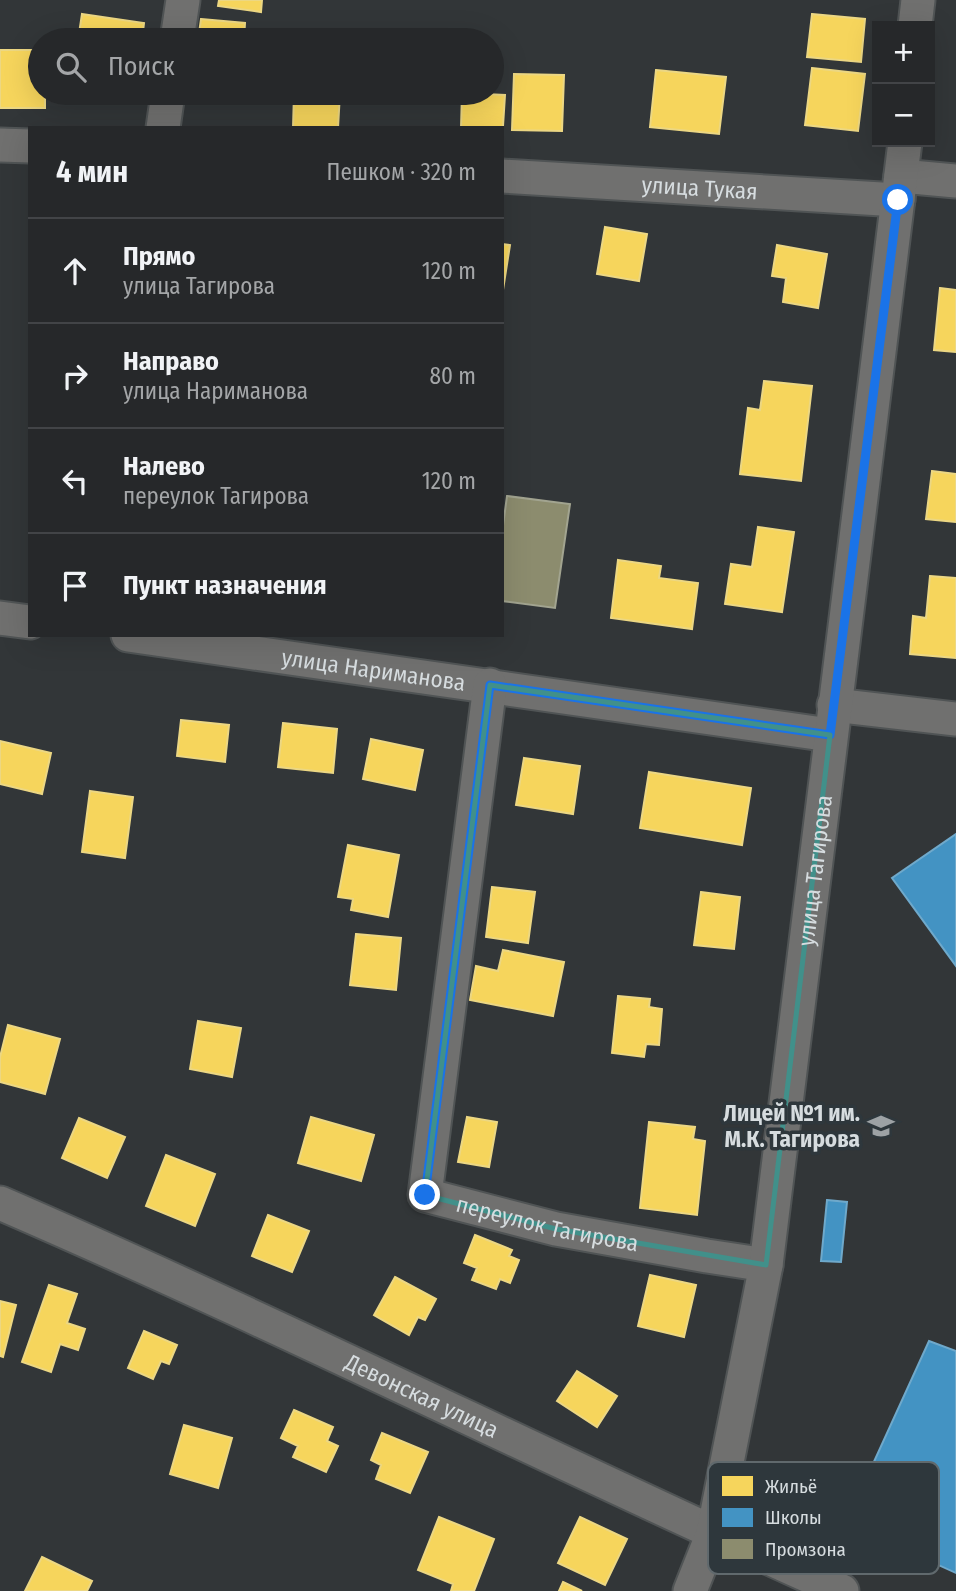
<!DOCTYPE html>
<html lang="ru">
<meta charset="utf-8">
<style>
:root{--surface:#26282a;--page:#323436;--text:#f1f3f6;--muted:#a4a6a8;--line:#424447}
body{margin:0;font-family:"Fira Sans Condensed",sans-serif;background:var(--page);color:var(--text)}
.controls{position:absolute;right:21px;top:21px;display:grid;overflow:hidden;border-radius:0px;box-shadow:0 7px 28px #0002}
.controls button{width:63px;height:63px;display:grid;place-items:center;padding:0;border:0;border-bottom:2px solid var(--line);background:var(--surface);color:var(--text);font:35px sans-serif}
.stop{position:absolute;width:21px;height:21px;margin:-16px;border:5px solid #1a73e8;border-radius:50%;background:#fff}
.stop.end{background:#1a73e8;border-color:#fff;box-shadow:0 2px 7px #0008}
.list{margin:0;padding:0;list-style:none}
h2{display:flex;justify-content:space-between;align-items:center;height:91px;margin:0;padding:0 28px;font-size:30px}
h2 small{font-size:23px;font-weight:400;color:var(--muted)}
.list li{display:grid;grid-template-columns:46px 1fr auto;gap:21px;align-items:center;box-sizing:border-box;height:105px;padding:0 28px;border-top:2px solid var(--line)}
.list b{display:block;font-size:26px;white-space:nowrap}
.list p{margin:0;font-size:23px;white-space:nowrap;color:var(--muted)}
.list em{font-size:23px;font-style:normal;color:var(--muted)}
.icon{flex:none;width:38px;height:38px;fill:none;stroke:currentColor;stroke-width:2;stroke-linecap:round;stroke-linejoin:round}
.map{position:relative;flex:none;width:956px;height:1591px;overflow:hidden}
.search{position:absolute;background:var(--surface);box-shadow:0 7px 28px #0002;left:28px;top:28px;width:476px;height:77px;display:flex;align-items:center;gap:18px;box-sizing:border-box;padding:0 24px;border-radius:38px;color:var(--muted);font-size:26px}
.panel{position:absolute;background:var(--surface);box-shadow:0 7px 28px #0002;left:28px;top:126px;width:476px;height:511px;border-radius:0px}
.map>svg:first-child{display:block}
.homes{fill:#f6d55c;stroke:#ecd783;stroke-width:2}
.schools{fill:#4393c3;stroke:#6fa9cb;stroke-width:2}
.industry{fill:#8c8c6e;stroke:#a2a490;stroke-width:2}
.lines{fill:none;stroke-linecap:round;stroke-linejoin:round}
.minor-casing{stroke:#505455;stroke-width:37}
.minor{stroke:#70706f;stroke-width:33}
.route{stroke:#1a73e8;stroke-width:9}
.marked{fill:none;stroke:#41908a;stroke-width:5;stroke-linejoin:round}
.labels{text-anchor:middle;stroke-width:7;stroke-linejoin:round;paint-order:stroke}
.street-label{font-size:23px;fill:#d6dcdf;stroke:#2e373c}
.poi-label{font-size:23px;font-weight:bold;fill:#d6dcdf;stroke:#2e373c;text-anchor:end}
.key{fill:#2e373c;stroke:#60696d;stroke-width:2}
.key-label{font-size:19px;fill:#d6dcdf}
</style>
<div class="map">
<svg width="956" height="1591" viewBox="0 0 956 1591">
<rect width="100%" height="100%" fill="#323638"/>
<path class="homes" d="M 219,0 L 262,0 L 261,12 L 218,6 Z
M 82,14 L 144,23 L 142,40 L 78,40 Z
M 812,14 L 865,19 L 861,62 L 807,57 Z
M 201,19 L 245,23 L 244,40 L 198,40 Z
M 0,50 L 40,50 L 40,93 L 45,93 L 45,108 L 0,108 Z
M 812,68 L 865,74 L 858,131 L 805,125 Z
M 656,70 L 726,77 L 719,134 L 650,127 Z
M 514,74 L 564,75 L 562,131 L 512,130 Z
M 294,93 L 340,93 L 338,128 L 293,128 Z
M 462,93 L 505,95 L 502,142 L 502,128 L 461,128 Z
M 605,227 L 647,234 L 639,281 L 597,274 Z
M 502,244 L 510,245 L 503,290 L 502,290 Z
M 777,245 L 827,254 L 818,308 L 783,302 L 786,278 L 772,276 Z
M 940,288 L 956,290 L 956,352 L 934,350 Z
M 764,381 L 812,386 L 801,481 L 740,474 L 748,408 L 760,410 Z
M 932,471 L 956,474 L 956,522 L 926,519 Z
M 758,527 L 794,532 L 782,612 L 725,604 L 731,564 L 752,567 Z
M 618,560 L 661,566 L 659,578 L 698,583 L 692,629 L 611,618 Z
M 930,576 L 956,578 L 956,658 L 910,654 L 913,616 L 926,618 Z
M 181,720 L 229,725 L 225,762 L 177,756 Z
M 283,723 L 337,729 L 333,773 L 278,767 Z
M 371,739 L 423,750 L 415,790 L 363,779 Z
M 0,741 L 51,753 L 42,794 L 0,784 Z
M 524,758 L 580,766 L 573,814 L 516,805 Z
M 649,772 L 751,788 L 742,845 L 640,828 Z
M 90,791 L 133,797 L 125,858 L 82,852 Z
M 348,845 L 399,855 L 388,917 L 351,910 L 353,899 L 338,897 Z
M 492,887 L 535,892 L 528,943 L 486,937 Z
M 701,892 L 740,897 L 734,949 L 694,945 Z
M 356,934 L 401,938 L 396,990 L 350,985 Z
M 503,950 L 564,962 L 553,1016 L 470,1000 L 476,966 L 498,971 Z
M 618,996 L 650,999 L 649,1007 L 662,1009 L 659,1045 L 646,1044 L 644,1057 L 612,1053 Z
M 198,1021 L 241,1028 L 232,1077 L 190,1069 Z
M 8,1025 L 60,1039 L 45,1094 L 0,1082 L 0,1057 Z
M 311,1117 L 374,1135 L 361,1181 L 298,1163 Z
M 467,1117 L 497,1122 L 489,1167 L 458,1162 Z
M 79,1118 L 125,1137 L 107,1178 L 62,1158 Z
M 649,1122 L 695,1127 L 693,1139 L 705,1141 L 697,1215 L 640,1208 Z
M 166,1155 L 215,1174 L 195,1226 L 146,1206 Z
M 268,1215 L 309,1231 L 292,1272 L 252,1256 Z
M 475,1235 L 512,1250 L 509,1256 L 519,1260 L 510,1283 L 500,1279 L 496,1289 L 472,1280 L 477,1268 L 464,1263 Z
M 650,1275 L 696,1285 L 684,1337 L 638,1326 Z
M 395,1277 L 436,1299 L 425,1320 L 418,1317 L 409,1335 L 374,1315 Z
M 49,1285 L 77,1294 L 67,1323 L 85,1329 L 78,1350 L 60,1344 L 51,1372 L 22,1362 Z
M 0,1301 L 16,1305 L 3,1357 L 0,1356 Z
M 144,1331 L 177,1345 L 169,1364 L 161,1361 L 153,1379 L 128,1368 Z
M 577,1371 L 617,1396 L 597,1427 L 557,1401 Z
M 294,1410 L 333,1427 L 327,1441 L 338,1446 L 326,1472 L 293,1457 L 298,1446 L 281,1438 Z
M 184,1425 L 232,1438 L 218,1488 L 170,1474 Z
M 382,1433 L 428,1452 L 410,1493 L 376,1479 L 381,1465 L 371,1460 Z
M 439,1517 L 494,1539 L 474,1591 L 451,1591 L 453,1584 L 418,1570 Z
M 580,1517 L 627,1539 L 605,1585 L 558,1563 Z
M 42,1557 L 92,1581 L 87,1591 L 25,1591 Z
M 563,1582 L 582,1591 L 559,1591 Z"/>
<path class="schools" d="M 956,834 L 956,966 L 892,878 Z
M 827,1200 L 847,1202 L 841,1262 L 821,1261 Z
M 929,1341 L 956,1351 L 956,1573 L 846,1523 Z"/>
<path class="industry" d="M 507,496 L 570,504 L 555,608 L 502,601 L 502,533 Z"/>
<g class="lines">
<g class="minor-casing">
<g id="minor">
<path d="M 915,26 L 918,0"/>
<path d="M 177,40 L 183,0"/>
<path d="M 163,128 L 168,93"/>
<path d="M 0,145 L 30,146"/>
<path id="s1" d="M 502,176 L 898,200"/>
<path d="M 901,176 L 956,181"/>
<path d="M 0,618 L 30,622"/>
<path id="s2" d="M 128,635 L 830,735"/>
<path id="s3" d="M 490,685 L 425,1195 L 556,1229 L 707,1256 L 766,1265"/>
<path d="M 834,705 L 956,719"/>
<path id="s4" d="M 0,1203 C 284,1326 560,1465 842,1591"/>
<path id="s5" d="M 690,1591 L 713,1533 L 766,1265 L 905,142"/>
</g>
</g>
<use href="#minor" class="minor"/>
</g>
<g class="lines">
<path class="route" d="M 425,1195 L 490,685 L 830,735 L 898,200"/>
</g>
<path class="marked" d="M 490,685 L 830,735 L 766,1265 L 556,1229 L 425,1195 Z"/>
<defs>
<g id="school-bare" transform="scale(2.1)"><path d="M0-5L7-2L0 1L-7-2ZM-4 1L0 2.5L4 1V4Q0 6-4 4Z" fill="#9da2a5" stroke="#2e373c" stroke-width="2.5" paint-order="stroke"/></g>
</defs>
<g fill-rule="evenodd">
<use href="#school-bare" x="881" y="1126"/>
</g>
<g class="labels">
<g class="street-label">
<text dy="8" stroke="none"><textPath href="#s1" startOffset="198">улица Тукая</textPath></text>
<text dy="8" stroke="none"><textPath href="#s2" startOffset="248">улица Нариманова</textPath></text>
<text dy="8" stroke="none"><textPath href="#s5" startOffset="733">улица Тагирова</textPath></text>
<text dy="8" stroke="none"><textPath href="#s3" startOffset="640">переулок Тагирова</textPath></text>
<text dy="8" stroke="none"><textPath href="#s4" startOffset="464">Девонская улица</textPath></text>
</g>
<g class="poi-label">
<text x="860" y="1121">Лицей №1 им.<tspan x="860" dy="26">М.К. Тагирова</tspan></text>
</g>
</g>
<rect x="708" y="1462" width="231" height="112" rx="10" class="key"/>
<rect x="722" y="1476" width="31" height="20" fill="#f6d55c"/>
<rect x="722" y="1508" width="31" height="19" fill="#4393c3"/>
<rect x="722" y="1539" width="31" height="20" fill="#8c8c6e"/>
<g class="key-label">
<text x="765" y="1493">Жильё</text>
<text x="765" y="1524">Школы</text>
<text x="765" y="1556">Промзона</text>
</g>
</svg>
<div class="controls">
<button>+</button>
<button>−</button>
</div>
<div class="stop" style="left:898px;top:200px"></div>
<div class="stop end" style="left:425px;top:1195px"></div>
<div class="search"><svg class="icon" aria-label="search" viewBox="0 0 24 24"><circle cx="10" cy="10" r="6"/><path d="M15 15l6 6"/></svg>Поиск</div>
<section class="panel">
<h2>4 мин<small>Пешком · 320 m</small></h2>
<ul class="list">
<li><svg class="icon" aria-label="ahead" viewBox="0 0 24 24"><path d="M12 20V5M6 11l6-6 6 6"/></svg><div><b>Прямо</b><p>улица Тагирова</p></div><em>120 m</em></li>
<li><svg class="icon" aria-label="right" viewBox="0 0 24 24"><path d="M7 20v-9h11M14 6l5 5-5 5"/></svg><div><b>Направо</b><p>улица Нариманова</p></div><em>80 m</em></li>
<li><svg class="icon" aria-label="left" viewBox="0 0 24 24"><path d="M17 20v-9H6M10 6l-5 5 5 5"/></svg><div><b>Налево</b><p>переулок Тагирова</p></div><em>120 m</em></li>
<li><svg class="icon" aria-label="arrive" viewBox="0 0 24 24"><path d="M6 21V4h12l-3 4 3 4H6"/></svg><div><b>Пункт назначения</b></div></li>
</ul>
</section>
</div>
